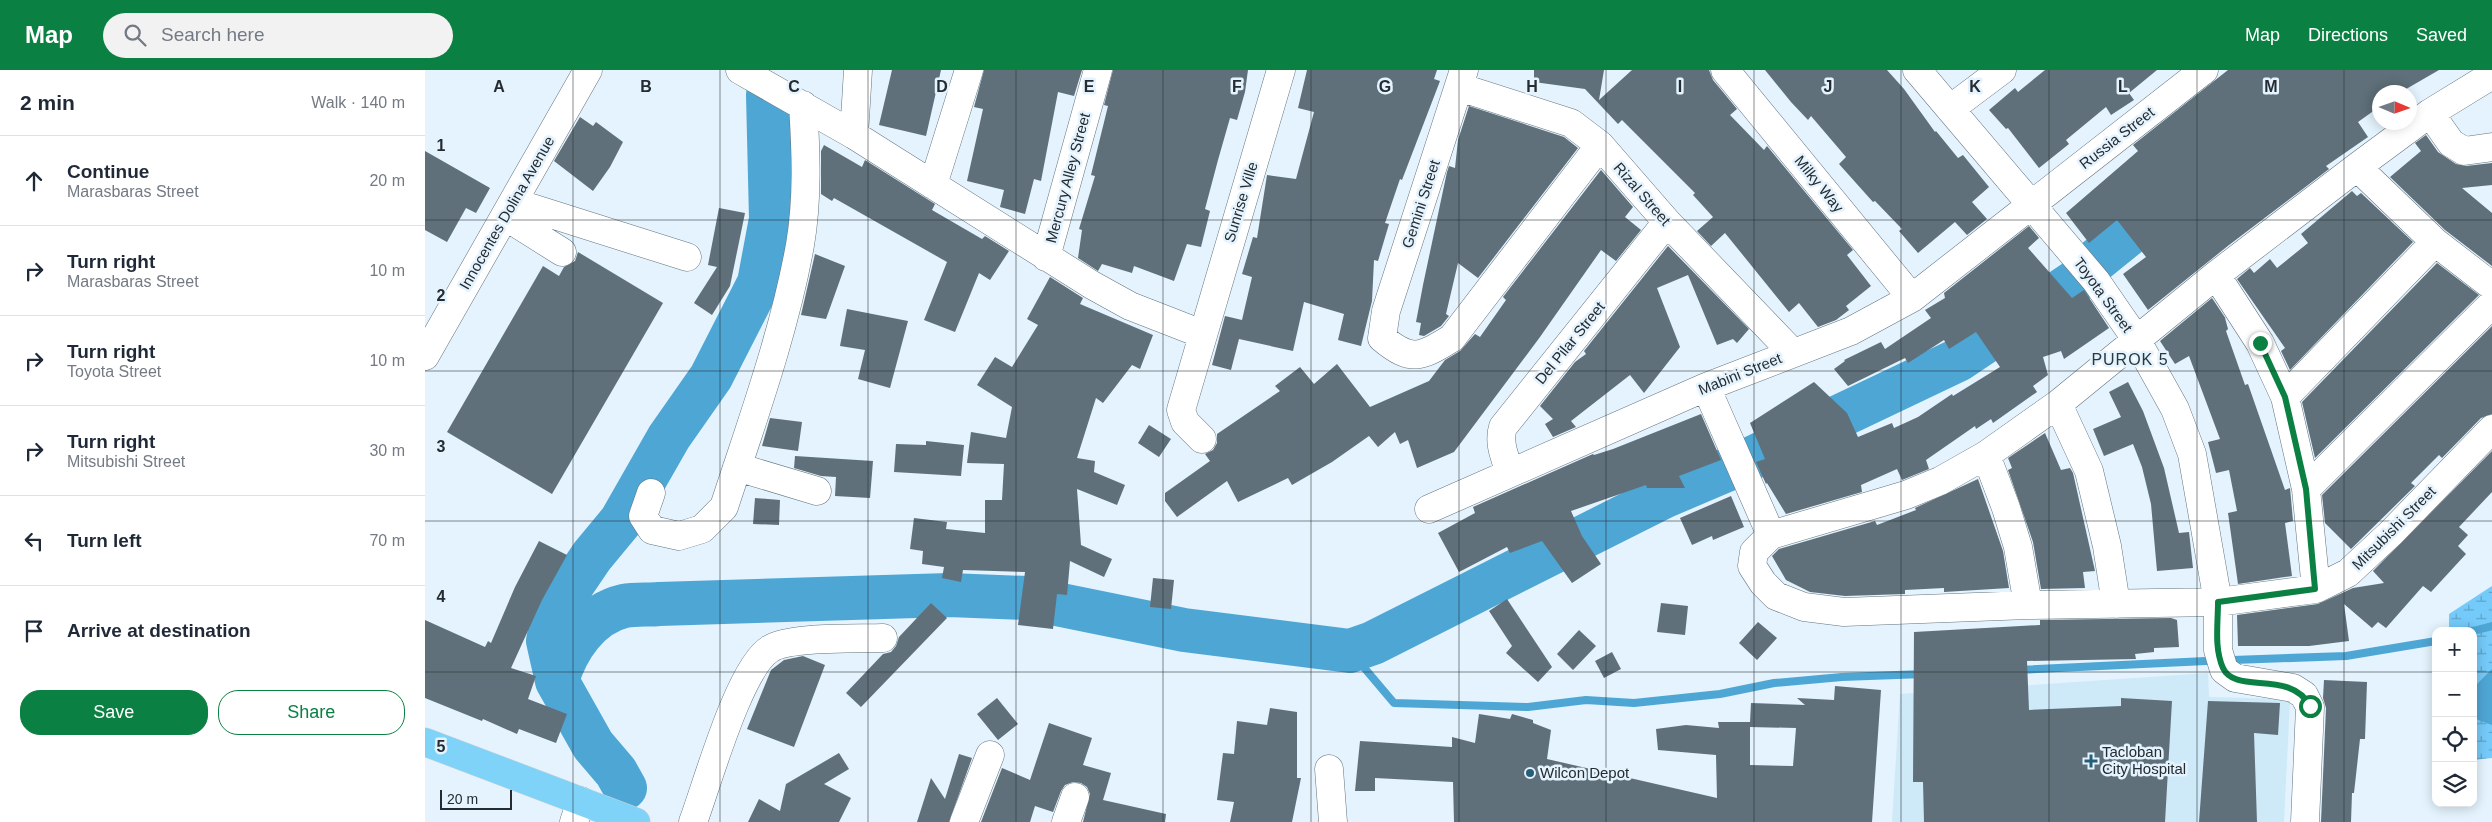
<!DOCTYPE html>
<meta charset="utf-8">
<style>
:root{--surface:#fff;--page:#f2f2f3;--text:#1f2937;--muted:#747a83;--line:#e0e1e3;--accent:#0b8043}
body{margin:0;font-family:Helvetica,sans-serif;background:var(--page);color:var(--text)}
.controls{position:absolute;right:15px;bottom:15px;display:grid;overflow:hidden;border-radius:10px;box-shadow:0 2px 12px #0003}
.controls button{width:45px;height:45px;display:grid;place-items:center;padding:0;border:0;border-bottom:1px solid var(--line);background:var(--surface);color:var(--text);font:25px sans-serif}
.compass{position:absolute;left:1947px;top:15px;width:45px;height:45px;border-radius:50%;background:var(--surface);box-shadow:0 2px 12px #0003;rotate:92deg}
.scale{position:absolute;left:15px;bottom:12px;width:72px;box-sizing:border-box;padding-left:5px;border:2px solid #252c31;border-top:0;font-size:14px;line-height:18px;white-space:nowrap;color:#252c31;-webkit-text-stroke:4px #e4f3fd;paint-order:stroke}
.stop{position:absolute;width:15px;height:15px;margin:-11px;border:4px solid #0b8043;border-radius:50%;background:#fff}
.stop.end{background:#0b8043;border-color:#fff;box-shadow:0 1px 5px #0008}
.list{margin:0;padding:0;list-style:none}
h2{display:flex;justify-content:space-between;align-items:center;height:65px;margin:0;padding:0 20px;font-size:21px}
h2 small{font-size:16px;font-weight:400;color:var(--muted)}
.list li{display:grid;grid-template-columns:32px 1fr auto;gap:15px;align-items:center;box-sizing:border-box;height:90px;padding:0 20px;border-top:1px solid var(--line)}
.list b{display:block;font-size:19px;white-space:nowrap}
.list p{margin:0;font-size:16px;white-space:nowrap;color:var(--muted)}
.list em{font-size:16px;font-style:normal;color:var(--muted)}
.actions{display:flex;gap:10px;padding:15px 20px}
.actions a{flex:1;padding:11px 0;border:1px solid var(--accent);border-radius:20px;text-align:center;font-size:18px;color:var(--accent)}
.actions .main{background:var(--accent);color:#fff}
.icon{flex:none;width:28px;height:28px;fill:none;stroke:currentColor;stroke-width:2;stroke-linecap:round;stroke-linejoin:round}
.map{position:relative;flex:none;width:2067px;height:752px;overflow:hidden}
header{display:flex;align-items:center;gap:30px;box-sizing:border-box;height:70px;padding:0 25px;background:var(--accent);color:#fff}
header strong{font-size:24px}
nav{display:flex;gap:28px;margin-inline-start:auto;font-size:18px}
.search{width:350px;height:45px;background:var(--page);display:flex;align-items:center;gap:12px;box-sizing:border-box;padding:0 18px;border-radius:28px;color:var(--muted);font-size:19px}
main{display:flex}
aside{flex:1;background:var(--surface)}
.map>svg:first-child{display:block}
.built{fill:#cee9f8}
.wetland{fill:url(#wetland-marsh)}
.water{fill:#4ea6d4}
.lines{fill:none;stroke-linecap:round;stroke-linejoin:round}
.stream{stroke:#4ea6d4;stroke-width:8}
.river{stroke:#4ea6d4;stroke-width:44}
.building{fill:#5f707a;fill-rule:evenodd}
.minor-casing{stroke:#63747e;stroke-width:29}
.major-casing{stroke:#cfd1d2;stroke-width:29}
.minor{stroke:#fff;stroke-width:28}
.major{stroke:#7fd3f8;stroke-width:28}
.route{stroke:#0b8043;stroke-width:6}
.grid{fill:none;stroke:#252c31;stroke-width:1;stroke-opacity:0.55}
.poi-dot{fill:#285d78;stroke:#e4f3fd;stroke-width:2}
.labels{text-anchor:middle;stroke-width:5;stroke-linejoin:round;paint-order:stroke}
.street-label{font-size:15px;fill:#252c31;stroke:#e4f3fd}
.poi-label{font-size:15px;fill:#252c31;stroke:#e4f3fd;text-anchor:start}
.neighbourhood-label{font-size:16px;letter-spacing:1px;fill:#293841;stroke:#e4f3fd}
.grid-label{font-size:16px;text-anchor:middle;font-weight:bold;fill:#252c31;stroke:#e4f3fd;stroke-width:5;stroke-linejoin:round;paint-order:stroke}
</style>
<header>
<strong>Map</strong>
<div class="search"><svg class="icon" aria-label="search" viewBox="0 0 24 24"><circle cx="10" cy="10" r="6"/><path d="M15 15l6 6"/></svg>Search here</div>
<nav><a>Map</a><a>Directions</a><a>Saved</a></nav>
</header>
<main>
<aside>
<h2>2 min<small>Walk · 140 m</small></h2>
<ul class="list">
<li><svg class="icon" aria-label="ahead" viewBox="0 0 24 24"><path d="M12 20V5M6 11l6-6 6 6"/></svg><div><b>Continue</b><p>Marasbaras Street</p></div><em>20 m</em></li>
<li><svg class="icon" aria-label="right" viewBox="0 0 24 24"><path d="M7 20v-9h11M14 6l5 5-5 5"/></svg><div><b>Turn right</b><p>Marasbaras Street</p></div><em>10 m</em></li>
<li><svg class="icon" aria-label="right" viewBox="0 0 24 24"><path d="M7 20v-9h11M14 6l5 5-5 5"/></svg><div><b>Turn right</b><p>Toyota Street</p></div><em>10 m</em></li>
<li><svg class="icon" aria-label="right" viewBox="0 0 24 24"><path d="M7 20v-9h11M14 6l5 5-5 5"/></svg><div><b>Turn right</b><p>Mitsubishi Street</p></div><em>30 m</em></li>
<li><svg class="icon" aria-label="left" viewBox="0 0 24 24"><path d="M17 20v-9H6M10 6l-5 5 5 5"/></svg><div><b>Turn left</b></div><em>70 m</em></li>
<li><svg class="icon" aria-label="arrive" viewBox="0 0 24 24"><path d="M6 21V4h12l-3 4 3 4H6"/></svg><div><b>Arrive at destination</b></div></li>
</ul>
<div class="actions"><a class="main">Save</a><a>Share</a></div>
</aside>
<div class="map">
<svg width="2067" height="752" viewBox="0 0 2067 752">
<defs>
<pattern id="wetland-marsh" width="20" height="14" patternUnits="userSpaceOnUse" patternTransform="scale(1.25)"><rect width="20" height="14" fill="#74caf9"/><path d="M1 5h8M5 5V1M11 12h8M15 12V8" fill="none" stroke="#5fa4ca"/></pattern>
</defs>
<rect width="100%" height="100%" fill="#e4f3fd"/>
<path class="built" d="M 1783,603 L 1784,627 L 1865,629 L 1859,752 L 1467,752 L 1475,624 Z"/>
<path class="wetland" d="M 2067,516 L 2067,688 L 2048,690 L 2048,561 L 2024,561 L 2024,544 Z"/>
<path class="water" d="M 2067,599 L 2067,655 L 2048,648 L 2048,618 Z"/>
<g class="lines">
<path class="stream" d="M 2048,561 L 2067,556
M 925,581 L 969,633 L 1103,637 L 1161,630 L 1209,633 L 1295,624 L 1349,613 L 1417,607 L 1499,604
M 1808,590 L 1921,586 L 2011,571
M 1593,600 L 1781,591"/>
<path class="river" d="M 1669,192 L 1751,126
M 1325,389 L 1533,290 L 1651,211
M 132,611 C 141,579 164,544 199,536 C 210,534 223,535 234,534 L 524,525 L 602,528 L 759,560 L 925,581 L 948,573 L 1238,427 L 1306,398
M 200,718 L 191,702 L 168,675 L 132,611 L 123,571 L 129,542 L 167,486 L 196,451 L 244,367 L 286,307 L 334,213 L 346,149 L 343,25"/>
</g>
<path class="building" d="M 467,0 L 516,0 L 501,66 L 454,55 Z
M 559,0 L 657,0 L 649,26 L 633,22 L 616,111 L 609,109 L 600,144 L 575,137 L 579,120 L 542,111 L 558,39 L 549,37 Z
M 688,0 L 823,0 L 820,22 L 812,50 L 805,48 L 793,90 L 780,139 L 785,141 L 776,177 L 762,174 L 749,211 L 709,196 L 707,203 L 677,194 L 673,201 L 653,188 L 657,160 L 654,159 L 670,106 L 666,105 L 683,36 L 679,35 Z
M 882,0 L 1012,0 L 1009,9 L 1015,11 L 977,110 L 975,109 L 960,153 L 964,154 L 953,191 L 949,190 L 947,231 L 936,276 L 913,270 L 919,244 L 879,232 L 868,281 L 814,269 L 806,300 L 787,295 L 800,246 L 817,250 L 827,207 L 817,204 L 828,167 L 832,168 L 842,105 L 871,109 L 889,42 L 873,38 Z
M 1109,0 L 1179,0 L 1174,30 L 1207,0 L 1284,0 L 1288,10 L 1312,39 L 1305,45 L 1339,80 L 1342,76 L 1428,180 L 1422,185 L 1446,216 L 1421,236 L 1424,240 L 1411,250 L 1393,257 L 1374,233 L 1364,242 L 1300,163 L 1286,176 L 1272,161 L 1288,147 L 1268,125 L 1270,123 L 1197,50 L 1193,54 L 1160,19 L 1109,12 Z
M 1340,0 L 1462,0 L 1479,19 L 1510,62 L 1511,61 L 1533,88 L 1538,85 L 1564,117 L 1547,132 L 1562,149 L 1542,165 L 1530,152 L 1493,183 L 1474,161 L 1477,159 L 1450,131 L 1448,132 L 1414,94 L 1421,87 L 1386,46 L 1383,50 L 1366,32 Z
M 1620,0 L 1732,0 L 1704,23 L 1709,30 L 1686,45 L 1681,37 L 1641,70 L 1644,74 L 1614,98 L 1583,58 L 1581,59 L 1564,40 L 1590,18 L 1593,22 Z
M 1803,0 L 2014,0 L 1976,22 L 1954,22 L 1954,37 L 1933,52 L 1943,67 L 1901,96 L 1904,99 L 1804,175 L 1723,240 L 1698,204 L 1721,187 L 1692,150 L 1664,173 L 1641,143 L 1713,81 L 1708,75 Z
M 1044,36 L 1139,67 L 1153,78 L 1053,208 L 1033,193 L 1021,244 L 1024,246 L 1016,256 L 999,266 L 994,265 L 996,253 L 991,252 L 998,215 L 1022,102 L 1024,96 L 1030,98 L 1033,70 Z
M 155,47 L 168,56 L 171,52 L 198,72 L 185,97 L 168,121 L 129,91 Z
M 2001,65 L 2013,82 L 2031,94 L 2041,96 L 2067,93 L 2067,115 L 2037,118 L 2067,143 L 2067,196 L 2020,160 L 1965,107 L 1996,81 L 1990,73 Z
M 399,75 L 437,97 L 440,90 L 510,134 L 507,140 L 557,169 L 560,166 L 584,181 L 565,210 L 554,203 L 530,262 L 499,250 L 522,192 L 409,128 L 407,131 L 396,124 L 396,81 Z
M 0,81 L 65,118 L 51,143 L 41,138 L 22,172 L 0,160 Z
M 1176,100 L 1208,137 L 1200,147 L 1216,160 L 1191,191 L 1176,180 L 1115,267 L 1029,382 L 992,398 L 983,370 L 975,374 L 970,362 L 953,377 L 944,366 L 907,392 L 867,415 L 863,408 L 813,432 L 802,411 L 752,447 L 740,431 L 740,423 L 785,391 L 780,384 L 788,380 L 792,373 L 792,364 L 855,321 L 850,316 L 875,297 L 889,314 L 912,294 L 945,337 L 1004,311 L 1020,290 L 1035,281 L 1050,264 L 1055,267 L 1081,230 L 1078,227 Z
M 1927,121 L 1932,126 L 1936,123 L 1988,172 L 1865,300 L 1856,281 L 1860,278 L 1812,209 L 1825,198 L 1829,203 L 1845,189 L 1852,198 L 1883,173 L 1876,164 Z
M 294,138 L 320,143 L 305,216 L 287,245 L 269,233 L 292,197 L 283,195 Z
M 1604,156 L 1614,168 L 1603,178 L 1647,228 L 1659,220 L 1684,258 L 1639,289 L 1636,281 L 1618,287 L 1623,305 L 1608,316 L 1612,322 L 1568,353 L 1566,349 L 1551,359 L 1550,356 L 1501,390 L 1504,399 L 1477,410 L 1472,399 L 1436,415 L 1437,422 L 1361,444 L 1342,413 L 1341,414 L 1331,392 L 1340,389 L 1325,353 L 1389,312 L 1422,343 L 1433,367 L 1467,353 L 1469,358 L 1493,347 L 1527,324 L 1528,326 L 1575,297 L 1551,262 L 1524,279 L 1519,270 L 1483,293 L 1480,288 L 1423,316 L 1409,299 L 1420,291 L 1419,290 L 1456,272 L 1460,279 L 1506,248 L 1500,240 L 1520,228 L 1519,223 Z
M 1243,176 L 1324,259 L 1312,273 L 1308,269 L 1292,275 L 1263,205 L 1232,218 L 1255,277 L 1219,323 L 1205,305 L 1146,351 L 1151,357 L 1128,367 L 1120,354 L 1128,349 L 1115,336 L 1150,292 L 1161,284 L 1159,281 Z
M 153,182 L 238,233 L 127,424 L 22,362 L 118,196 L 134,206 L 139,197 L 150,191 Z
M 390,184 L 420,196 L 401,249 L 376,245 Z
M 2012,193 L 2054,225 L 1890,388 L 1877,332 Z
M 625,207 L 658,228 L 655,234 L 728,265 L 715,299 L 707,295 L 678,333 L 671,328 L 652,388 L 670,391 L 669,402 L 700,415 L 692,435 L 652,419 L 656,475 L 687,489 L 679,507 L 645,491 L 642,525 L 632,524 L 628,559 L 593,555 L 600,502 L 538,500 L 536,512 L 517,508 L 519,497 L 497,494 L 498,481 L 485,479 L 489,448 L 522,452 L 521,459 L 560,463 L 560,430 L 577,430 L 579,394 L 542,393 L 546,362 L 581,368 L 587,337 L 552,315 L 570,287 L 587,297 L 613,255 L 602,249 Z
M 1787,228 L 1801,249 L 1800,248 L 1803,259 L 1801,261 L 1820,315 L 1823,314 L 1860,420 L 1865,418 L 1868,451 L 1860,453 L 1867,506 L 1813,514 L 1803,443 L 1812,441 L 1804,400 L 1791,403 L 1783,372 L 1795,369 L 1764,286 L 1750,294 L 1735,271 Z
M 422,239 L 483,251 L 465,318 L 433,309 L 440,280 L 415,276 Z
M 2067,256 L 2067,344 L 2056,348 L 2017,388 L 2014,385 L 1986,413 L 1990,416 L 1926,479 L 1900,453 L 1897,425 Z
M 1703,312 L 1718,341 L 1739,398 L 1754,463 L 1764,462 L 1768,498 L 1732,501 L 1726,434 L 1717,397 L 1708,374 L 1679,386 L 1668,359 L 1696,347 L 1684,322 Z
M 1276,344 L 1296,390 L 1254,406 L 1260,418 L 1222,418 L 1221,415 L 1146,441 L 1157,466 L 1176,494 L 1147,513 L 1117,471 L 1085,483 L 1082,477 L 1034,502 L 1013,463 L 1050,443 L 1048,437 L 1168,384 L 1169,385 L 1188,379 Z
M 345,348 L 377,352 L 373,381 L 337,376 Z
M 724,355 L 746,369 L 734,387 L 713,373 Z
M 1620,363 L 1636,400 L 1645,398 L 1648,403 L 1670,501 L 1658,502 L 1660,518 L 1616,519 L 1608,472 L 1583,400 L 1587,398 L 1583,388 Z
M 501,371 L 539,375 L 536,406 L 469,402 L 471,374 L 501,375 Z
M 2067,381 L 2067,422 L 2034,457 L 2043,465 L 2033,476 L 2041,484 L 2006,522 L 1998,516 L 1961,558 L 1953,552 L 1947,558 L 1919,534 L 1924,571 L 1884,576 L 1813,576 L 1812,545 L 1893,534 L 1928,518 L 1959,513 L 1948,501 Z
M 370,386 L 448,391 L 445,428 L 410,426 L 411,407 L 396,406 L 369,398 Z
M 1553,409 L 1578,481 L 1584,518 L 1519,522 L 1519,518 L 1480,520 L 1480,524 L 1420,526 L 1385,522 L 1361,510 L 1347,486 L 1354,479 L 1450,451 L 1452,455 L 1491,440 L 1490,438 Z
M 1306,426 L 1319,457 L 1288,470 L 1287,466 L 1267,475 L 1255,448 Z
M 330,428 L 355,430 L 354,455 L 328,454 Z
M 114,471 L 142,485 L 117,530 L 86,598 L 111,606 L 103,629 L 142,644 L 131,673 L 94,659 L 92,664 L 58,649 L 57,651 L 0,628 L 0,550 L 60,577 L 63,571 L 66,573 L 90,517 Z
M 728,508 L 749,510 L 746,539 L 725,537 Z
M 1082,529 L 1127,597 L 1113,612 L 1081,583 L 1087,576 L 1064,541 Z
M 506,533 L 522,548 L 436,637 L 421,623 L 458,584 L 466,582 L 471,576 L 474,567 Z
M 1236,533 L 1263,536 L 1260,565 L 1232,562 Z
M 1746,548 L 1752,550 L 1754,577 L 1729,578 L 1729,582 L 1710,584 L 1711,589 L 1602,591 L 1604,640 L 1696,636 L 1696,628 L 1747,631 L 1740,752 L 1499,752 L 1498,712 L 1488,712 L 1489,562 L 1615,555 L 1615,550 Z
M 1333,552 L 1352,568 L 1332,590 L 1314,573 Z
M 1154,560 L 1171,576 L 1148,600 L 1132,584 Z
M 1187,582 L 1196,599 L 1179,608 L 1170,591 Z
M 378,586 L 400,595 L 369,677 L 322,659 L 346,600 L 359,590 Z
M 1899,610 L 1942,612 L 1940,669 L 1935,669 L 1929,723 L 1927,723 L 1926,752 L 1896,752 L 1901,638 L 1898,628 Z
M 1410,616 L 1456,620 L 1447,752 L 1029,752 L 1028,712 L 950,708 L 950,721 L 930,721 L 935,671 L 1027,677 L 1027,667 L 1050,673 L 1054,644 L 1085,649 L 1087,644 L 1108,650 L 1108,653 L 1126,660 L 1122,689 L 1292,728 L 1291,685 L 1233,680 L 1231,659 L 1261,655 L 1294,658 L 1293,652 L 1325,652 L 1326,633 L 1380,635 L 1372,628 L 1409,630 ZM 1325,657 L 1371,658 L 1368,696 L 1325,695 Z
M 572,628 L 593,654 L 573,670 L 552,644 Z
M 1783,631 L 1855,633 L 1853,665 L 1829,663 L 1832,752 L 1774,752 Z
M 845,638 L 872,642 L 872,708 L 876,708 L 867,752 L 805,752 L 809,732 L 792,730 L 798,683 L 809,684 L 812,651 L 842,655 Z
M 624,653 L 667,668 L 658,695 L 686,703 L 678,730 L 741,744 L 740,752 L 658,752 L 665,724 L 662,717 L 656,713 L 648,712 L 640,715 L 636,721 L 628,742 L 610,736 L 605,752 L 556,752 L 577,698 L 605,710 Z
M 414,683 L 424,699 L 399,714 L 426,728 L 414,752 L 323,752 L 334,729 L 355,741 L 361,714 Z
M 534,684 L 547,688 L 524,752 L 492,752 L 506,708 L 520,729 Z"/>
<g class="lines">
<g class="minor-casing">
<path id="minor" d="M 315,0 L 429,65 L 667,215 L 705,236 L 777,264
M 1039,0 L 961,241 L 957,268 C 987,293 996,287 1027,268 L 1175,75
M 1300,0 L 1487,228
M 1492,0 L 1671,211 L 1711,269 L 1750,339 L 1767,384 L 1793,532 L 1793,580 L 1799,600 L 1810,608 L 1868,618 L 1879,625 L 1885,637 L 1880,752
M 2067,5 L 2005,43 L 1932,97 L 1791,205 L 1633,334 L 1561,385 L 1515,411 L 1481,425 L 1346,465 L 1329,482 L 1327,496 L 1338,513 L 1351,526 L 1379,537 L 1419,542 L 1603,535 L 1793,532 L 1891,519 L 1923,503 L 1966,463 L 2067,359
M 1034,17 L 1146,53 L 1175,75 L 1242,152 L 1368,283
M 1525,39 L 1577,0
M 2005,43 L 2026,73 L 2039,81 L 2067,77
M 429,65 L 433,0
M 508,115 L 544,0
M 88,132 L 262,187
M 80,146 L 137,182
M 2010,172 L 2067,216
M 621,187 L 673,0
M 1791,205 L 1835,273 L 1860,327 L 1881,419 L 1891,519
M 0,286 L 163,0
M 1281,317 L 1346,465
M 1860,327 L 2010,172 L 1932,97
M 1633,334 L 1664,401 L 1682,476 L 1691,534
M 777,369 L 760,352 L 756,340 L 856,0
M 1561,385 L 1581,438 L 1593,477 L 1603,535
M 312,397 L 392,421
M 1085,403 C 1080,387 1073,373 1078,357 L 1242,152
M 1881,419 L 2067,234
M 226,423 L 218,446 L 227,460 L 254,466 L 277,459 L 299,437 C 327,351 359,264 375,175 C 383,128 381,81 378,35
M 1004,439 L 1281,317 L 1426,261 L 1487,228 L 1779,0
M 904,699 L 908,752
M 149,752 L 156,731
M 268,752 C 282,715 314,598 345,579 C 364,566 433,569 458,568
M 539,752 L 565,685
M 641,752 L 650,727"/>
</g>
<g class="major-casing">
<path id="major" d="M 0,672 L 211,752"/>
</g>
<use href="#minor" class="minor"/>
<use href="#major" class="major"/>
</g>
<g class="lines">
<path class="route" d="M 1835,273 L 1860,327 L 1881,419 L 1890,519 L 1793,532 C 1793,554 1789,578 1798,598 C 1810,625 1866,599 1885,636"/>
</g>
<path class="grid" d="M 148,0 L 148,752M 295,0 L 295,752M 443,0 L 443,752M 591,0 L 591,752M 738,0 L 738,752M 886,0 L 886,752M 1034,0 L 1034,752M 1181,0 L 1181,752M 1329,0 L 1329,752M 1476,0 L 1476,752M 1624,0 L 1624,752M 1772,0 L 1772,752M 1919,0 L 1919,752M 0,150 L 2067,150M 0,301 L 2067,301M 0,451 L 2067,451M 0,602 L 2011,602M 2048,602 L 2067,602"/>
<g class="poi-dot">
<path d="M1663.5 683.5h5v5h5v5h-5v5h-5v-5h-5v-5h5z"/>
<circle cx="1105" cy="703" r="5"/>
</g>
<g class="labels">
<g class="street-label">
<text transform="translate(1692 68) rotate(-38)" y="5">Russia Street</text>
<text transform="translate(643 108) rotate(-75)" y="5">Mercury Alley Street</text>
<text transform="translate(1394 114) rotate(51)" y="5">Milky Way</text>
<text transform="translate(1217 124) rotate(49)" y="5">Rizal Street</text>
<text transform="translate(816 132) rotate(-73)" y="5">Sunrise Ville</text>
<text transform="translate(996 134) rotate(-72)" y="5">Gemini Street</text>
<text transform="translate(82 143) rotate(-60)" y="5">Innocentes Dolina Avenue</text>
<text transform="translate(1678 225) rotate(54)" y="5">Toyota Street</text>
<text transform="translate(1145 273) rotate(-51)" y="5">Del Pilar Street</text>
<text transform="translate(1315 304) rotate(-22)" y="5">Mabini Street</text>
<text transform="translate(1969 458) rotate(-45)" y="5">Mitsubishi Street</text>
</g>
<g class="poi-label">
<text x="1677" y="687">Tacloban<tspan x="1677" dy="17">City Hospital</tspan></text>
<text x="1115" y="708">Wilcon Depot</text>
</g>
<g class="neighbourhood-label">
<text x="1705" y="295">PUROK 5</text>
</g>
</g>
<g class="grid-label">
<text x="74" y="22">A</text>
<text x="221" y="22">B</text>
<text x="369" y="22">C</text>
<text x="517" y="22">D</text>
<text x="664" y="22">E</text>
<text x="812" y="22">F</text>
<text x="960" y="22">G</text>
<text x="1107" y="22">H</text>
<text x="1255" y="22">I</text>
<text x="1403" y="22">J</text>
<text x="1550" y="22">K</text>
<text x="1698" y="22">L</text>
<text x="1846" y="22">M</text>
<text x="16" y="81">1</text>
<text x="16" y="231">2</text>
<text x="16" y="382">3</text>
<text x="16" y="532">4</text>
<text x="16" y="682">5</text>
</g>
</svg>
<div class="controls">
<button>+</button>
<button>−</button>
<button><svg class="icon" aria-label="locate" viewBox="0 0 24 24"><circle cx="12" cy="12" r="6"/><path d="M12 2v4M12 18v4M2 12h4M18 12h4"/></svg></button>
<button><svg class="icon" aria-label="layers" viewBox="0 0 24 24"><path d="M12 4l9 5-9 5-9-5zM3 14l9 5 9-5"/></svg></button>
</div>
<svg class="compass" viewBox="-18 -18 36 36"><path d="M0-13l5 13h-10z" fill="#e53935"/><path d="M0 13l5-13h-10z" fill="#747a83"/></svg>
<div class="scale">20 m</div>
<div class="stop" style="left:1885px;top:636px"></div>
<div class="stop end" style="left:1835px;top:273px"></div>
</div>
</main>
